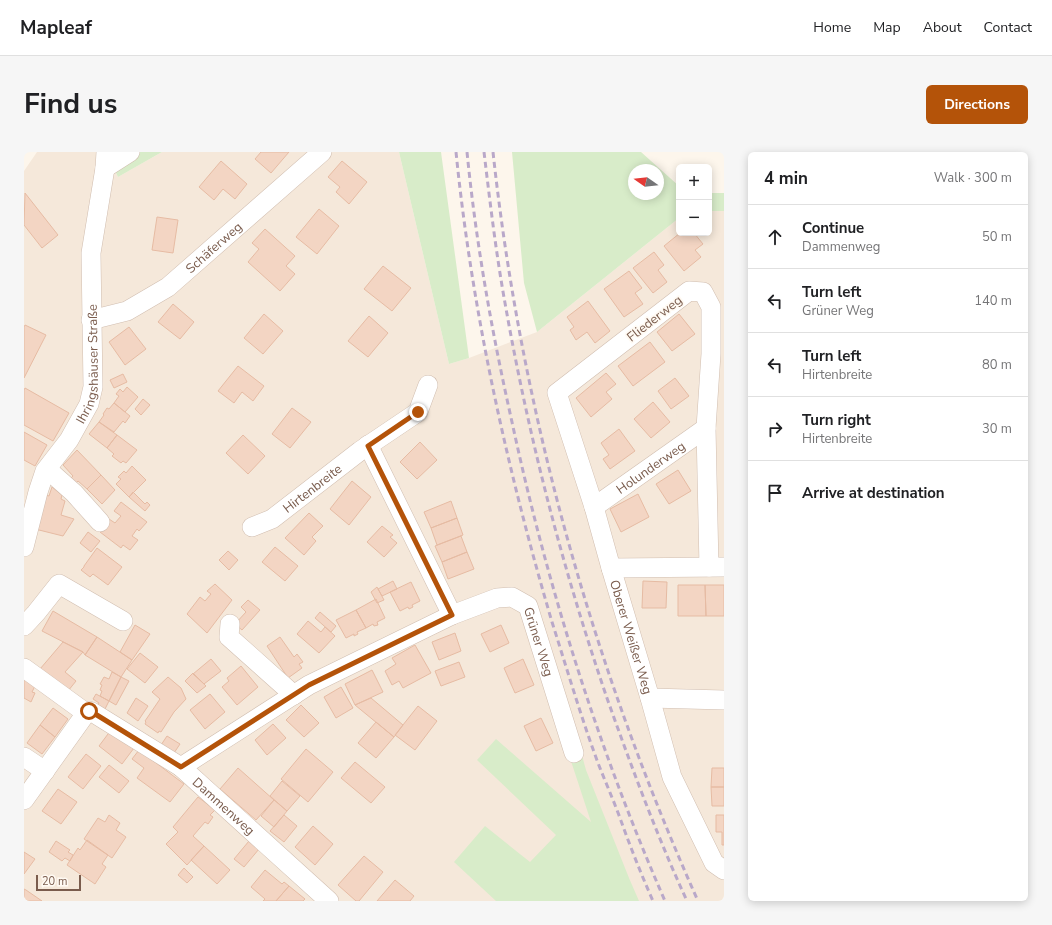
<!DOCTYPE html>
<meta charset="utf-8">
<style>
:root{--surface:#fff;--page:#f6f6f6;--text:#202124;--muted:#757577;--line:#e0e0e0;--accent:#b45309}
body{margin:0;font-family:"Nunito Sans",sans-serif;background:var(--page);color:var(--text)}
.controls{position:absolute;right:12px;top:12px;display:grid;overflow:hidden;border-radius:6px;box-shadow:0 2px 10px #0003}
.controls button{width:36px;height:36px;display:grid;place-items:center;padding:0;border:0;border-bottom:1px solid var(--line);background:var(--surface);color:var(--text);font:20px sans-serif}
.compass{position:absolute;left:604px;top:12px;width:36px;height:36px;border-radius:50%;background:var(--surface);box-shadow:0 2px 10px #0003;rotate:284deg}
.scale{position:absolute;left:12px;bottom:10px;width:45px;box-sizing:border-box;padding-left:4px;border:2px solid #7a5c4d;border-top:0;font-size:11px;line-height:14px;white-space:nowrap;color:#7a5c4d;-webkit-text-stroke:3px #fffaf3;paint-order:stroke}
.stop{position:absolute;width:12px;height:12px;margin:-9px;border:3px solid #b45309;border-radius:50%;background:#fff}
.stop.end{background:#b45309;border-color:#fff;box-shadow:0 1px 4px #0008}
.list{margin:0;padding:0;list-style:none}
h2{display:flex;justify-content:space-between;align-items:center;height:52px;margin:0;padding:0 16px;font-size:17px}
h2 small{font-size:13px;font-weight:400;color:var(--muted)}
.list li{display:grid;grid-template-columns:26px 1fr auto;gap:12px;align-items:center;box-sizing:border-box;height:64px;padding:0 16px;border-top:1px solid var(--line)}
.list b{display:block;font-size:15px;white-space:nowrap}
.list p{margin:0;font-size:13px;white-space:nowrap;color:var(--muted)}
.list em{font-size:13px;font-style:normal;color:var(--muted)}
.icon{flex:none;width:22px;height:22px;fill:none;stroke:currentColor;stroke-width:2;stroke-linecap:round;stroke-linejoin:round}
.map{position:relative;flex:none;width:700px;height:749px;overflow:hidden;border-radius:6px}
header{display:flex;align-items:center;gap:24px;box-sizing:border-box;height:56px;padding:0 20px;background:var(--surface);border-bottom:1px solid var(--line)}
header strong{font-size:19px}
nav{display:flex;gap:22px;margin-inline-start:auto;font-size:14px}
.intro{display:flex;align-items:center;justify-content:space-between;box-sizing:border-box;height:96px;padding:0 24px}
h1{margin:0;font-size:28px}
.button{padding:10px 18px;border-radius:6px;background:var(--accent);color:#fff;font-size:14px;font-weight:700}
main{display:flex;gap:24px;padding:0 24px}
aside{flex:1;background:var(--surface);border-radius:6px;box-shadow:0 2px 10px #0003}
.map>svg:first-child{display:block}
.residential{fill:#f5e8da}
.green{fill:#d8ecc9;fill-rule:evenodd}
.building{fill:#f3d5c3;stroke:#e6bba3}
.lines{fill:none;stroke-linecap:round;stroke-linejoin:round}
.minor-casing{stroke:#d1beb0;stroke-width:20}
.minor{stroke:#fff;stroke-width:19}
.rail{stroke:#b9a8c9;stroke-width:3;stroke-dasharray:6 4;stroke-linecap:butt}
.route{stroke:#b45309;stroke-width:5}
.labels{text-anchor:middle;stroke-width:3.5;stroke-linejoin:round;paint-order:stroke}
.street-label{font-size:13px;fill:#7a5c4d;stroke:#fffaf3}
</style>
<header>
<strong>Mapleaf</strong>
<nav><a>Home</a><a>Map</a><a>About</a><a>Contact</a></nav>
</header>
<div class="intro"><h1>Find us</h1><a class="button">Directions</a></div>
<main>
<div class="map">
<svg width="700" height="749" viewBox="0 0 700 749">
<rect width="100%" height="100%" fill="#fdf6ec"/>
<path class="residential" d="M 13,0 L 82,0 L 94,25 L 138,0 L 375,0 L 425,212 L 445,206 L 513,180 L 655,66 L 655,81 L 685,81 L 685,59 L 700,59 L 700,749 L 0,749 L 0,19 Z"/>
<path class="green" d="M 82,0 L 138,0 L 94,25 Z
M 375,0 L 417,0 L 445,206 L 425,212 Z
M 488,0 L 617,0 L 655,34 L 655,66 L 513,180 L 500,131 ZM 610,18 L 634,18 L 634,42 L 610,42 Z
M 685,41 L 700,41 L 700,59 L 685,59 Z
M 472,587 L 567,670 L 545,603 L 557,600 L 562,618 L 605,726 L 615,749 L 472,749 L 430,710 L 461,674 L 506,710 L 532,683 L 453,608 Z"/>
<path class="building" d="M 237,0 L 265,0 L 247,21 L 231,7 Z
M 197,9 L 223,32 L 211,47 L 199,37 L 190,48 L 175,35 Z
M 318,9 L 343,30 L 325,52 L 312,40 L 316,35 L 304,25 Z
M 1,41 L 34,83 L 18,96 L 0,73 Z
M 295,57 L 315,74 L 293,102 L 272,85 Z
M 133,65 L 154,68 L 149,101 L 128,98 Z
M 241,77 L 271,104 L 262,114 L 271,122 L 256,139 L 224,110 L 235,97 L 228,91 Z
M 656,81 L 670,81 L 679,92 L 671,98 L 677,105 L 660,119 L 640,94 Z
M 630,100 L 640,113 L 634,118 L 643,130 L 629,141 L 609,116 Z
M 359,114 L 387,136 L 368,159 L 340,137 Z
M 605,119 L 618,136 L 611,141 L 619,152 L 600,165 L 580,137 Z
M 564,149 L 586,179 L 571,191 L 563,180 L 552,188 L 546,178 L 550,175 L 543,165 Z
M 149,152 L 170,170 L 156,187 L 134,170 Z
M 240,162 L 259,179 L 239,202 L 220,186 Z
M 655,162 L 671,182 L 648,199 L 633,180 Z
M 345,164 L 364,181 L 344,205 L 324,189 Z
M 1,173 L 22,183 L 0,226 L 0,175 Z
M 105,175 L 122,197 L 101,213 L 85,190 Z
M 626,190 L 641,210 L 609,234 L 594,214 Z
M 214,214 L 240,234 L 229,249 L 218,240 L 210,251 L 194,239 Z
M 582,221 L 592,232 L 582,240 L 588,247 L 567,265 L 552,246 Z
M 99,222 L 103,230 L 90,236 L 86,228 Z
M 651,226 L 665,244 L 647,257 L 634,239 Z
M 103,235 L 114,245 L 101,260 L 90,251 L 95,244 L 92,242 L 96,237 L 99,240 Z
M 1,236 L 45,261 L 29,289 L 0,273 L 0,238 Z
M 119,247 L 126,253 L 117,263 L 111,257 Z
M 629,250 L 646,270 L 627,286 L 610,267 Z
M 90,251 L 106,264 L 101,271 L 99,269 L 90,280 L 75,270 L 80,263 L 79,262 L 83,256 L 85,257 Z
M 268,256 L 287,270 L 266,296 L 248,282 Z
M 75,270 L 93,283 L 83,296 L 65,282 Z
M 595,277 L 611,299 L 586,317 L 579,307 L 585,303 L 577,291 Z
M 0,280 L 23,293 L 11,314 L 0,308 Z
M 93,283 L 113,298 L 102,311 L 99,309 L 97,311 L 88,304 L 90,302 L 83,296 Z
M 219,283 L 241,304 L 224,322 L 202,301 Z
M 396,290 L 413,308 L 393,327 L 376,310 Z
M 53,298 L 77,323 L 63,337 L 54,329 L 51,332 L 46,327 L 49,324 L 39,313 Z
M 108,314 L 122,328 L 105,345 L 92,332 L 97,327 L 94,325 L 100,319 L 102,321 Z
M 654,318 L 667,339 L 645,352 L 632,332 Z
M 77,323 L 91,338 L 78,352 L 63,337 Z
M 328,329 L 347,345 L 325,373 L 306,357 Z
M 28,335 L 38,343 L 37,347 L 41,349 L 37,363 L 50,367 L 39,384 L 11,377 L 21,343 L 25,344 Z
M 109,340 L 121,352 L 123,350 L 126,353 L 121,359 L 105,345 Z
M 614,342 L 625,365 L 597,380 L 586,357 Z
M 427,349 L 433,366 L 407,376 L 400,360 Z
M 97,350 L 123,370 L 115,379 L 113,377 L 108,384 L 114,388 L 106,398 L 99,393 L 97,396 L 76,380 L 85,367 L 91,371 L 97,364 L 90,359 Z
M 285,361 L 299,374 L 288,385 L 292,389 L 280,403 L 261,386 Z
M 433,366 L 439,383 L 413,393 L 407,376 Z
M 358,374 L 369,383 L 366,385 L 373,391 L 360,405 L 343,390 Z
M 64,380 L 76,389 L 67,400 L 56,391 Z
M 437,384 L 443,400 L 418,410 L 411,394 Z
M 251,395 L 274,414 L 261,429 L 238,410 Z
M 73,396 L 98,415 L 84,433 L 69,422 L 66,425 L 57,418 L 60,415 L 60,414 Z
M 204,399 L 214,408 L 205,418 L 195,408 Z
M 443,400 L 450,417 L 424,427 L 418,410 Z
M 369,429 L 373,437 L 358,444 L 354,437 Z
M 619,429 L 643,430 L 642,456 L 618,456 Z
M 387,430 L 396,449 L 388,453 L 389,455 L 385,457 L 384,455 L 376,459 L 366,440 Z
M 191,432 L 208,448 L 183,481 L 163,462 L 176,445 L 181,449 L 187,442 L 183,439 Z
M 654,433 L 681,433 L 682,464 L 654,464 Z
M 681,433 L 700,433 L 700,464 L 682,464 Z
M 353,435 L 360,448 L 353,451 L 347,440 Z
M 352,447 L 361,466 L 353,470 L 354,473 L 350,474 L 349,472 L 342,476 L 332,458 Z
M 224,448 L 236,458 L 218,478 L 211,472 L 222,460 L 217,455 Z
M 332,458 L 342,476 L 333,480 L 334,482 L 330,484 L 330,482 L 322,486 L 312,468 Z
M 29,459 L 73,485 L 61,503 L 59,500 L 18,479 Z
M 296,460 L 312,474 L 307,480 L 291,466 Z
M 284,469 L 297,480 L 301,475 L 311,484 L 295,501 L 273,482 Z
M 111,473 L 126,482 L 108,508 L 96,500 Z
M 477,473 L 485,491 L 466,500 L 457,482 Z
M 431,481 L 437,499 L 415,508 L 408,490 Z
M 73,485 L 108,508 L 97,525 L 61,503 Z
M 256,485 L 270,505 L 273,502 L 279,510 L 275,512 L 278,516 L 264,526 L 243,494 Z
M 39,490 L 59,500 L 41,520 L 52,529 L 44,539 L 16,517 Z
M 391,493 L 407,521 L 379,536 L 375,529 L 368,533 L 361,519 L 372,512 L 368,506 Z
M 116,501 L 134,515 L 121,531 L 103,517 Z
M 187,507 L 197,519 L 180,532 L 169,522 Z
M 499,507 L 510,533 L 491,541 L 480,516 Z
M 435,510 L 441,525 L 417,534 L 411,519 Z
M 217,514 L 234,535 L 213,553 L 198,535 L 205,529 L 203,526 Z
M 348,518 L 359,540 L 331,553 L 321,532 Z
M 88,520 L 97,525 L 85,549 L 76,544 L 78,539 L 76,538 L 78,533 L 76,532 L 80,525 L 85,527 Z
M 169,521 L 182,534 L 173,541 L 161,529 Z
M 97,525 L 105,529 L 92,553 L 85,549 Z
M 144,525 L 157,536 L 162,547 L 150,560 L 137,580 L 135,579 L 134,581 L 121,572 L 122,570 L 121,569 L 136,547 L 128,540 Z
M 0,527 L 12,532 L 8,540 L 11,541 L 7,550 L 0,546 Z
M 317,535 L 329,556 L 312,566 L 300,545 Z
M 72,542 L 85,549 L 80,559 L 72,556 L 75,551 L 69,547 Z
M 186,542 L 201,560 L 181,577 L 166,558 Z
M 112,546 L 124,554 L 114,569 L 103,561 Z
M 347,546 L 379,573 L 370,585 L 331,553 Z
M 277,553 L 295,571 L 280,585 L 262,568 Z
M 394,554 L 413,569 L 391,598 L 371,583 Z
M 29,556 L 44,567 L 31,585 L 16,573 Z
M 517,566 L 529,591 L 512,599 L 500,574 Z
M 352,570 L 370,585 L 352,606 L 334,591 Z
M 249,572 L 262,586 L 243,603 L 231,588 Z
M 16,573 L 31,585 L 18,602 L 3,591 Z
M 87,578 L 110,596 L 98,612 L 75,594 Z
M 143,584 L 156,592 L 150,601 L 137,593 Z
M 282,597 L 309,620 L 284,650 L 257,627 Z
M 115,598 L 160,632 L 146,650 L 113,626 L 120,616 L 108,607 Z
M 62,602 L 77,614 L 59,637 L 44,625 Z
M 331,610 L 361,635 L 347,651 L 317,626 Z
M 85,613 L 105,629 L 95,641 L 75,625 Z
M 214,616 L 250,648 L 232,668 L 196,637 Z
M 688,616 L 700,616 L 700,635 L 687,635 Z
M 258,629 L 276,644 L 263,659 L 246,644 Z
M 687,635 L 700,635 L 700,654 L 688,654 Z
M 34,637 L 53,650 L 37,672 L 18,659 Z
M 174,645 L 191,658 L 186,663 L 189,665 L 184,672 L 181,670 L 169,684 L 180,694 L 163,713 L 142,692 L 154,680 L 149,675 Z
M 250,648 L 263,659 L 250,675 L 237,664 Z
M 85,663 L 96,671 L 92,678 L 102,685 L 88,706 L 60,687 L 74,666 L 81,670 Z
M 260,663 L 273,674 L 260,690 L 246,679 Z
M 692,663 L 700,663 L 700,693 L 698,693 L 698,680 L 692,680 Z
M 289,674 L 309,692 L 291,713 L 271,695 Z
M 63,688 L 84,703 L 78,712 L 82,715 L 71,732 L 43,713 L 54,696 L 56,698 Z
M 32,689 L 46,698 L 44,700 L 49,703 L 46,709 L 41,706 L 38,709 L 25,700 Z
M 225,689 L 235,697 L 220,715 L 210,707 Z
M 180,694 L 206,718 L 193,732 L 167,708 Z
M 0,700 L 11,707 L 0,722 Z
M 340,704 L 359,720 L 335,749 L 332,749 L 314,733 Z
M 160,716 L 169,725 L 163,731 L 154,723 Z
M 241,718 L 258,732 L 260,730 L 265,734 L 252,749 L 239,749 L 241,747 L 227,735 Z
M 371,728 L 390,744 L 386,749 L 353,749 Z
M 265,734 L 281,747 L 279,749 L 252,749 Z
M 0,737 L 2,738 L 18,749 L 0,749 Z"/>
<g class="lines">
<g class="minor-casing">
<g id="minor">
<path d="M 81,16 L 106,0"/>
<path id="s1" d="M 67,168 L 103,159 L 144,135 L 298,0"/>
<path d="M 344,293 L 428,463"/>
<path d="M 23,317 L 50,341 L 76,370"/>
<path id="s2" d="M 570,355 L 682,276"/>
<path id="s3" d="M 228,375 L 248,367 L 336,299 L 394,260 L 404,233"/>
<path id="s4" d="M 0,395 L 14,340 L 21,319 L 45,288 L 65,252 L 69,235 L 67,101 L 81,16 L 82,0"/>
<path id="s5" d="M 685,415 L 682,276 L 687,202 L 687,155 L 679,140 L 665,139 L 533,241 L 570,355 L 587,416 L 626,546 L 648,625 L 690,711 L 700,718"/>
<path d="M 587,416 L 700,415"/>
<path d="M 206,472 L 205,485 L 270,543"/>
<path d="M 0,474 L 12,461 L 35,432 L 99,469"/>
<path d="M 0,516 L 62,561"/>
<path d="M 626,546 L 700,548"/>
<path d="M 0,605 L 21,619"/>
<path id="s6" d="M 157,615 L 285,533 L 428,463 L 473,446 L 488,445 L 504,454 L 550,601"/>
<path id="s7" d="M 0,648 L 60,564 L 65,559 L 68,560 L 157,615 L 305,749"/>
</g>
</g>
<use href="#minor" class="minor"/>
<path class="rail" d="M 432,0 C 448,159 483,317 528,470 C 543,517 557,565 574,611 C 581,629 589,647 596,666 C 606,694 617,722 629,749
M 443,0 C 452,91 468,181 488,270 C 523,433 574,596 641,749
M 460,0 C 466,50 472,101 481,151 C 505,287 539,418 584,549 C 608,616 633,684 663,749
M 469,0 C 497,258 568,512 674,749"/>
</g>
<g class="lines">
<path class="route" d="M 65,559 L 68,560 L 157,615 L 285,533 L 428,463 L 344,294 L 394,260"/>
</g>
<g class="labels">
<g class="street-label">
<text dy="5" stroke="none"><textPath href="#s1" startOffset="145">Schäferweg</textPath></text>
<text transform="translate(630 166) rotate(-38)" y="5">Fliederweg</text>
<text dy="5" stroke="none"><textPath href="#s4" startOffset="199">Ihringshäuser Straße</textPath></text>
<text dy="5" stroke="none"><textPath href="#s2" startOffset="69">Holunderweg</textPath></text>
<text dy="5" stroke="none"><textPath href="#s3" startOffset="72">Hirtenbreite</textPath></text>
<text dy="5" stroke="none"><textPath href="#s5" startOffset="713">Oberer Weißer Weg</textPath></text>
<text dy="5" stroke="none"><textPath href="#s6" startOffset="430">Grüner Weg</textPath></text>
<text dy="5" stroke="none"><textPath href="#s7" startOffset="276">Dammenweg</textPath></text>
</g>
</g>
</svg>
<div class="controls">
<button>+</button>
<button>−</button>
</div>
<svg class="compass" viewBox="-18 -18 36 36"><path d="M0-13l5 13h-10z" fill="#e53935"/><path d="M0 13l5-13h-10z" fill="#757577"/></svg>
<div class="scale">20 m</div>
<div class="stop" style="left:65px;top:559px"></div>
<div class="stop end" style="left:394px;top:260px"></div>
</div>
<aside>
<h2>4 min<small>Walk · 300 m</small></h2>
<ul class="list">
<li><svg class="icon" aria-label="ahead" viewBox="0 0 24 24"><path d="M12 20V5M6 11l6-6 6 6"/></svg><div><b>Continue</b><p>Dammenweg</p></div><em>50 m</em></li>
<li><svg class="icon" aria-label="left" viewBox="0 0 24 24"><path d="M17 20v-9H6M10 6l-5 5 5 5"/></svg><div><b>Turn left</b><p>Grüner Weg</p></div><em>140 m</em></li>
<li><svg class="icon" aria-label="left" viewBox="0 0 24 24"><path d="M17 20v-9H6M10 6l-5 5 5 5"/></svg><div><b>Turn left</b><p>Hirtenbreite</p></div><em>80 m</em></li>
<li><svg class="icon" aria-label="right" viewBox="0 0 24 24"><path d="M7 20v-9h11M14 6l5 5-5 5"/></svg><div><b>Turn right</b><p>Hirtenbreite</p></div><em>30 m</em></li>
<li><svg class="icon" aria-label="arrive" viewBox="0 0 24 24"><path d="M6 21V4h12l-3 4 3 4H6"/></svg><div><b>Arrive at destination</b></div></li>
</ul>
</aside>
</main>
